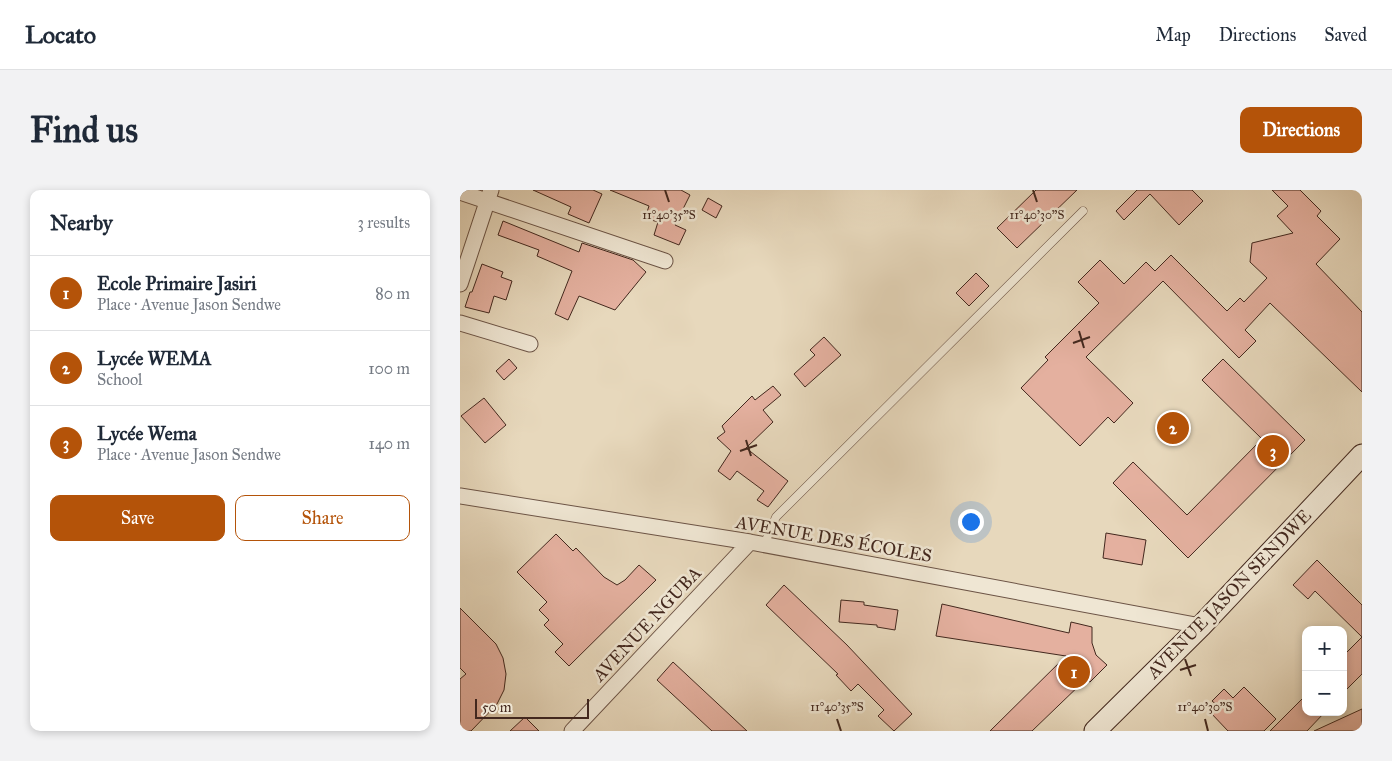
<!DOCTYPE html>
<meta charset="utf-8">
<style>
:root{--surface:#fff;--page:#f2f2f3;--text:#1f2937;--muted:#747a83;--line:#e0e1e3;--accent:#b45309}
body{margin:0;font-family:"IM FELL Great Primer",serif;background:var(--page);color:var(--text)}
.controls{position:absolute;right:15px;bottom:15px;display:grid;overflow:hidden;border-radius:10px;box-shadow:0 2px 8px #0003}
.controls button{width:45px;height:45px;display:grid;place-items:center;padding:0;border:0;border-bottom:1px solid var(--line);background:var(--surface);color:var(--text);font:25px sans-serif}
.scale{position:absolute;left:15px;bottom:12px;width:114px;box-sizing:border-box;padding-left:5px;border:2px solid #43281e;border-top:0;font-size:14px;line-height:18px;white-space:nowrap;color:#43281e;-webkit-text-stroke:4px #efe6d3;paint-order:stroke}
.you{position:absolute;left:510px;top:331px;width:18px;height:18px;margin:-12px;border:4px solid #fff;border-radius:50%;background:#1a73e8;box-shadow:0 0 0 8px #1a73e833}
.badge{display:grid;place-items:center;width:32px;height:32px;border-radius:50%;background:var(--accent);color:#fff;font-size:16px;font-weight:700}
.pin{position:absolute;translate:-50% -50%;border:2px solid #fff;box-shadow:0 1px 5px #0006}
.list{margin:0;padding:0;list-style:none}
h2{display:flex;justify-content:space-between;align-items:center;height:65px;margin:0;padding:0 20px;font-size:21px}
h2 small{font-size:16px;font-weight:400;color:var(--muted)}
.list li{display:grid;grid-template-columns:32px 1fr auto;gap:15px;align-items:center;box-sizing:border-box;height:75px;padding:0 20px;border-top:1px solid var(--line)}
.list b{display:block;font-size:19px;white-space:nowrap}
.list p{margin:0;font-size:16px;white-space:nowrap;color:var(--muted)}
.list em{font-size:16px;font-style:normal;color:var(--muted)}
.actions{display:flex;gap:10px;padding:15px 20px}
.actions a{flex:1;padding:11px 0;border:1px solid var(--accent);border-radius:10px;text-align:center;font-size:18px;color:var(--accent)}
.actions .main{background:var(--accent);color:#fff}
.map{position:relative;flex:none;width:902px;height:541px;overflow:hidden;border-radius:10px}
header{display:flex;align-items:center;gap:30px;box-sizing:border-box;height:70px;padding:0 25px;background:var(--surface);border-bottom:1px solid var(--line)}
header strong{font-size:24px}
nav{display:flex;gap:28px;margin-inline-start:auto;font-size:18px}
.intro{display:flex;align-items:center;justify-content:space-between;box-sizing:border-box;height:120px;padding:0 30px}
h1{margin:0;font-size:35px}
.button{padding:12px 22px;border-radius:10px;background:var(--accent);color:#fff;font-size:18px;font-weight:700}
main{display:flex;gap:30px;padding:0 30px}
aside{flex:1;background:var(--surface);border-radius:10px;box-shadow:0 2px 8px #0003}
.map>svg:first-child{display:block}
.building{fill:#e4b09f;stroke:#43281e}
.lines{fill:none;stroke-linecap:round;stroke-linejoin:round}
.service-casing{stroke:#6c5446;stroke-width:9}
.minor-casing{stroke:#6c5446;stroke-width:17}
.secondary-casing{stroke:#43281e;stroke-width:23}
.service{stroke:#efe6d3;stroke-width:8}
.minor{stroke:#efe6d3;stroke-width:15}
.secondary{stroke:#efe6d3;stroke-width:21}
.ticks{fill:none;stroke:#43281e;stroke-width:2}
.labels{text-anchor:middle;stroke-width:5;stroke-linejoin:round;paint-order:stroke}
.street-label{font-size:18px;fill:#43281e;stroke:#efe6d3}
.ticks-label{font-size:12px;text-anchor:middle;fill:#43281e;stroke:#efe6d3;stroke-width:5;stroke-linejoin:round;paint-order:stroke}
</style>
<header>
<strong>Locato</strong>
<nav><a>Map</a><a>Directions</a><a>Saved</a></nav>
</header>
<div class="intro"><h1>Find us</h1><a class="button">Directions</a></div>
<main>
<aside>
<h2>Nearby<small>3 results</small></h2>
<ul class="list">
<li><span class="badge">1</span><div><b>Ecole Primaire Jasiri</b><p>Place · Avenue Jason Sendwe</p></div><em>80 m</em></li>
<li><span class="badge">2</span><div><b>Lycée WEMA</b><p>School</p></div><em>100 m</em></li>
<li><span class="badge">3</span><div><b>Lycée Wema</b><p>Place · Avenue Jason Sendwe</p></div><em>140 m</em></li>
</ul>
<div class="actions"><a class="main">Save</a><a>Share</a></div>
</aside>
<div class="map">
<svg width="902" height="541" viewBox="0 0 902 541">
<rect width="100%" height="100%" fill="#e7d8bc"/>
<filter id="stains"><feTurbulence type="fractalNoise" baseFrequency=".004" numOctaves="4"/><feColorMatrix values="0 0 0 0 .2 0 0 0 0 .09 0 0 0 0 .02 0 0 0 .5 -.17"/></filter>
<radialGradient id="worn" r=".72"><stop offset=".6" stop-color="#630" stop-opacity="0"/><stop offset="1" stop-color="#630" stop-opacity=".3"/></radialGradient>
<path class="building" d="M 73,0 L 133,0 L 142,4 L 129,33 L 108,24 L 111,17 Z
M 150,0 L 221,0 L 230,5 L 215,35 L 226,40 L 219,55 L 194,45 L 198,32 L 185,28 L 189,16 Z
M 576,0 L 617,0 L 557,58 L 537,38 Z
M 677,0 L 732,0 L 743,11 L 719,35 L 690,4 L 664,30 L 656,21 Z
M 812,0 L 840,0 L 861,21 L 857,26 L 880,49 L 856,74 L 902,122 L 902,202 L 810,113 L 785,140 L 796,151 L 779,168 L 703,91 L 626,167 L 673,213 L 654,233 L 648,227 L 620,256 L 561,198 L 588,170 L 585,167 L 639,113 L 618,92 L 640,70 L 664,94 L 686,72 L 695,81 L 711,65 L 767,121 L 780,108 L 784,112 L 807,88 L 790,72 L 792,53 L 833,43 L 817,26 L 828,16 Z
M 248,8 L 262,16 L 256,28 L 242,20 Z
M 43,31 L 119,62 L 122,53 L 173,70 L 186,82 L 155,120 L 119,106 L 108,130 L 95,124 L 112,81 L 77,66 L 79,60 L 38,45 Z
M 22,74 L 43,82 L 41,87 L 52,91 L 46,110 L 34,106 L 29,123 L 5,117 L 10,102 L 12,102 Z
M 516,83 L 529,96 L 509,116 L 496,103 Z
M 364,147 L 381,165 L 345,197 L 334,184 L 355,165 L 350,160 Z
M 49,169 L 57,178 L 44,190 L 36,181 Z
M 763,169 L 845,250 L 728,368 L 653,293 L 673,272 L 727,325 L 802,249 L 742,190 Z
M 313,196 L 321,205 L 303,220 L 313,232 L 286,258 L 328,291 L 308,317 L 297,310 L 304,301 L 277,281 L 270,290 L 258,281 L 271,261 L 257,248 L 265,242 L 262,236 L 292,206 L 295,210 Z
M 24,208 L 46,235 L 25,253 L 1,226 Z
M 646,343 L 686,350 L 682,375 L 643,368 Z
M 96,344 L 113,361 L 116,358 L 144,387 L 157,395 L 165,390 L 179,375 L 196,390 L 109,476 L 95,462 L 103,454 L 84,435 L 89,430 L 79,420 L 87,412 L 57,382 Z
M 857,370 L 902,415 L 902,484 L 883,503 L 883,466 L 902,447 L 855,401 L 848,409 L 833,395 Z
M 324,395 L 387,455 L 452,524 L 434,541 L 418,526 L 424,520 L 398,494 L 391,501 L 376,485 L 378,484 L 306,415 Z
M 381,410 L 404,412 L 404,415 L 438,420 L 435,440 L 417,437 L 417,435 L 379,432 Z
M 482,414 L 609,443 L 611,432 L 632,437 L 632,453 L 636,465 L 647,475 L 630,492 L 625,490 L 572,541 L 530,541 L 606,466 L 476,446 Z
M 0,418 L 36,454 L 43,468 L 46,484 L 44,500 L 37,514 L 11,541 L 0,541 L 0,489 L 6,484 L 0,478 Z
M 213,472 L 287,541 L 252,541 L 197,490 Z
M 784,497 L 816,529 L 804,541 L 768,541 L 750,522 L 757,515 L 752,511 L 764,499 L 773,508 Z
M 846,505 L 846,522 L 865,522 L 847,541 L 810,541 Z
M 902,519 L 902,541 L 854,541 Z
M 65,527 L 79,541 L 50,541 Z"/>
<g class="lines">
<g class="service-casing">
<path id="service" d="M 304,355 L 316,327 L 623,21"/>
</g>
<g class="minor-casing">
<path id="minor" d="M 0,2 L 205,71
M 0,94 L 31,0
M 0,133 L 70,154
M 0,306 L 290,352 L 741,436
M 112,541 L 290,352"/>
</g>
<g class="secondary-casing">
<path id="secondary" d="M 635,541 L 741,436 L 902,265"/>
</g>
<use href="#service" class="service"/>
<use href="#minor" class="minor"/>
<use href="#secondary" class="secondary"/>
</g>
<path class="ticks" d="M 205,0 L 209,12M 573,0 L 577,12M 619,141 L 624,158M 613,153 L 630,147M 286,250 L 291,266M 280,261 L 297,255M 725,469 L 731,486M 720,480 L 736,475M 377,529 L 381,541M 745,529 L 748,541"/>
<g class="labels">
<g class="street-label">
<text transform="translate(374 349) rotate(10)" y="6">AVENUE DES ÉCOLES</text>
<text transform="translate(769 404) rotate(-46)" y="6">AVENUE JASON SENDWE</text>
<text transform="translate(187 434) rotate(-47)" y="6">AVENUE NGUBA</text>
</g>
</g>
<g class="ticks-label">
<text x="209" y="29">11°40'35"S</text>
<text x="577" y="29">11°40'30"S</text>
<text x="377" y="521">11°40'35"S</text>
<text x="745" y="521">11°40'30"S</text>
</g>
<rect width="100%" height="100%" filter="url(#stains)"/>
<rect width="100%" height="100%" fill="url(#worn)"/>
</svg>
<div class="controls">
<button>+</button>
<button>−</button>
</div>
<div class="scale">50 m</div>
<div class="you"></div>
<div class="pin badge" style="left:614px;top:482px">1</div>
<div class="pin badge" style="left:713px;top:238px">2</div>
<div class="pin badge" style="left:813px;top:261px">3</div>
</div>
</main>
